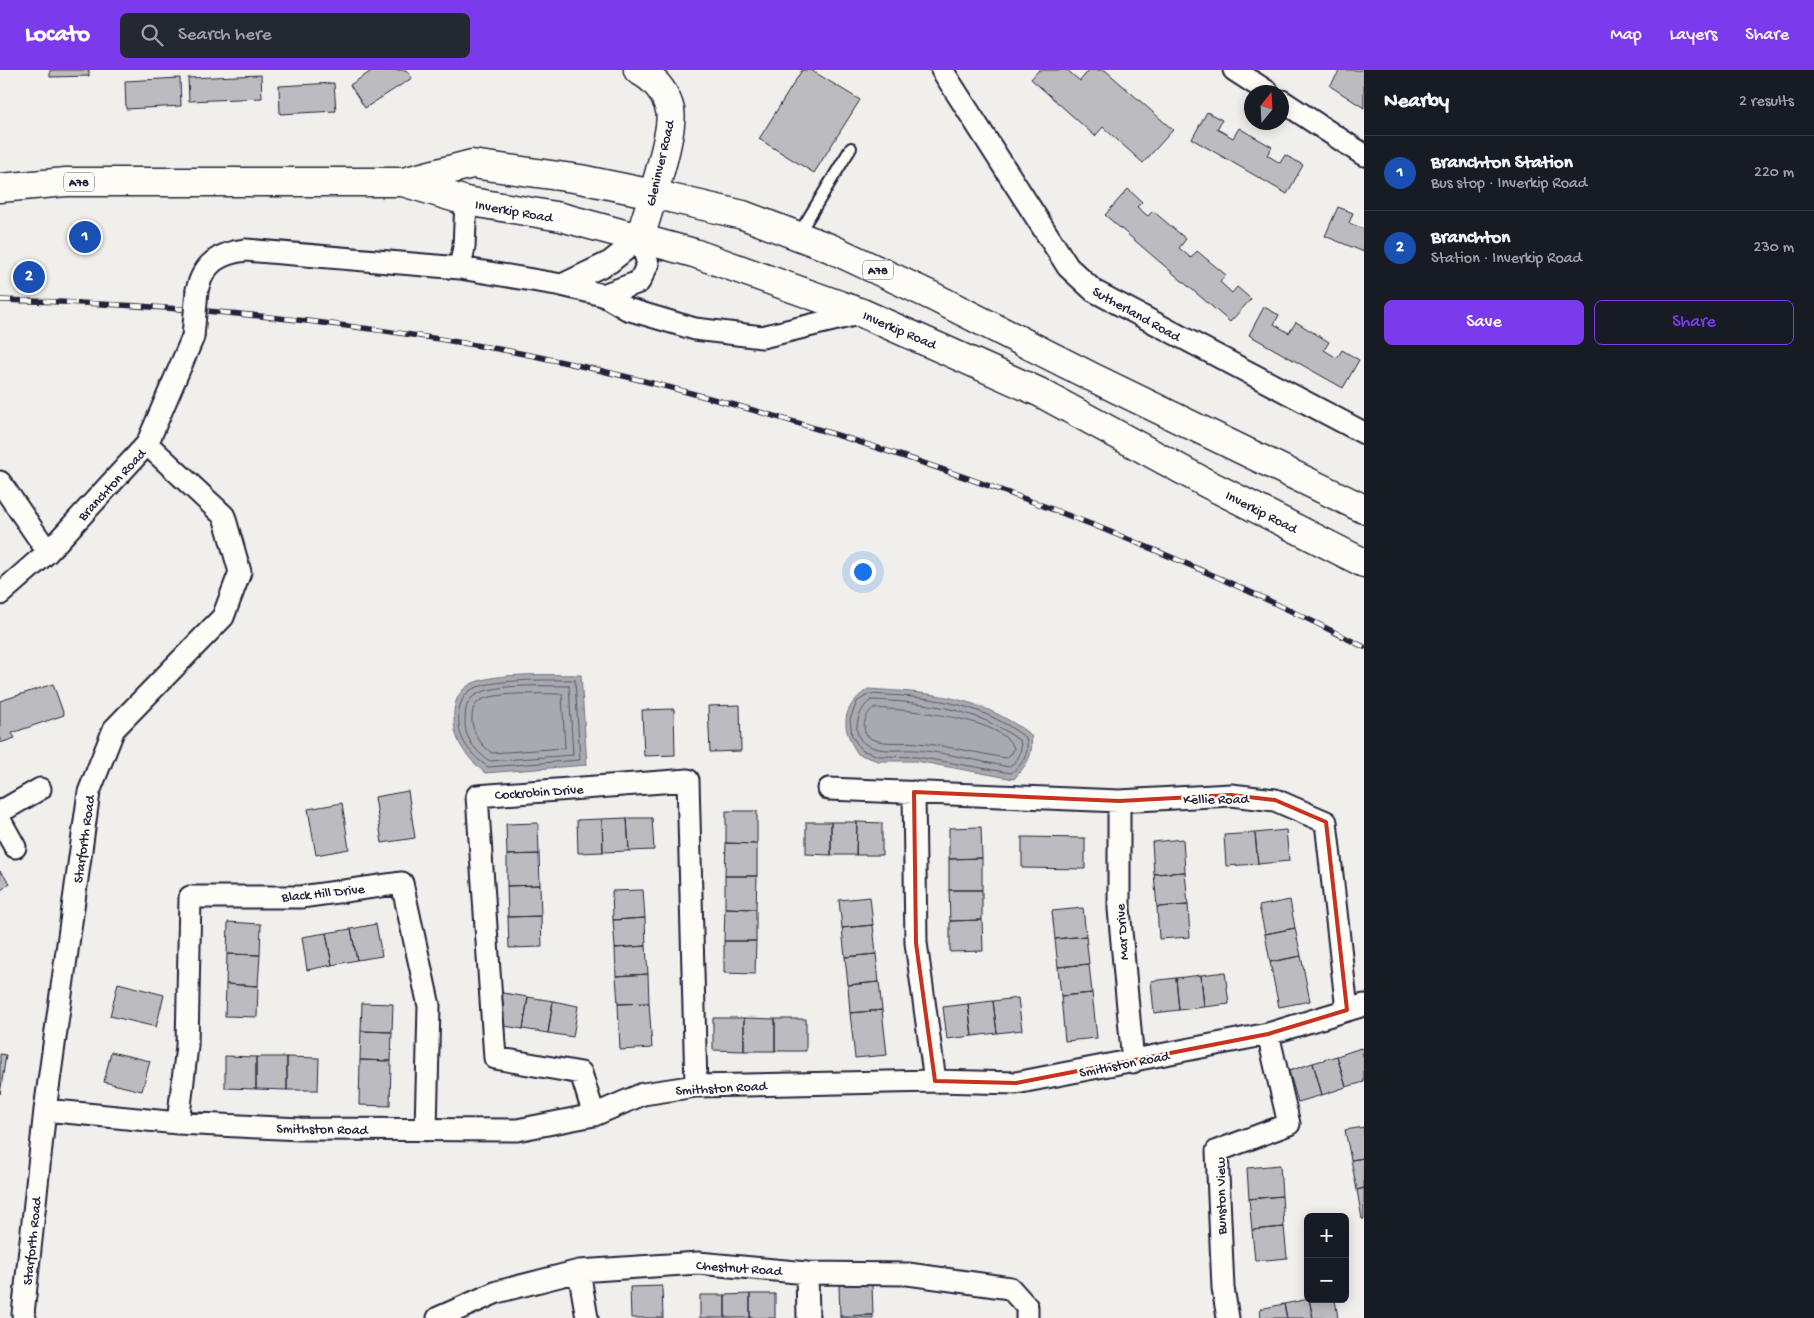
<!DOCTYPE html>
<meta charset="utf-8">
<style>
:root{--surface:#171b24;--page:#242831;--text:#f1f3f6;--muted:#9ea1a6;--line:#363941;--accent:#7c3aed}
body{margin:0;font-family:"Gochi Hand",sans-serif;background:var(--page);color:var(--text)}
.controls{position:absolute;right:15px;bottom:15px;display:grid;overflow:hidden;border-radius:8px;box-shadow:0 2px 12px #0003}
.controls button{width:45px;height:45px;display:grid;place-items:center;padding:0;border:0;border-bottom:1px solid var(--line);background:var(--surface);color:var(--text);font:25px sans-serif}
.compass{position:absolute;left:1244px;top:15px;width:45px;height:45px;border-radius:50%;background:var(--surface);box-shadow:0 2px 12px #0003;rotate:18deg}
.you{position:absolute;left:862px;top:501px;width:18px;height:18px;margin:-12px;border:4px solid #fff;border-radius:50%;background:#1a73e8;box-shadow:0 0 0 8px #1a73e833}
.badge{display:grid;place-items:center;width:32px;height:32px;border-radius:50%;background:var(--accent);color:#fff;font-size:16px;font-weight:700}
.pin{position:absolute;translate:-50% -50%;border:2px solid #fff;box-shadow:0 1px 5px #0006}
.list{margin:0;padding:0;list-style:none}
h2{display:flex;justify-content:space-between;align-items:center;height:65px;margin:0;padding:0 20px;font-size:21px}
h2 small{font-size:16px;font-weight:400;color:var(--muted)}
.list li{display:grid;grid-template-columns:32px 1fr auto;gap:15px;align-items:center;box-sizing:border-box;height:75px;padding:0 20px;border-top:1px solid var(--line)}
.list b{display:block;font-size:19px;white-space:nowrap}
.list p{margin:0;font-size:16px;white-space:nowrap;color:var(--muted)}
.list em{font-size:16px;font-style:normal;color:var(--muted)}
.actions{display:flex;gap:10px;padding:15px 20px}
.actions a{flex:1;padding:11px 0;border:1px solid var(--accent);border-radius:8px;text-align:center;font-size:18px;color:var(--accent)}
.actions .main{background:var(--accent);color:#fff}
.icon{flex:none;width:28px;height:28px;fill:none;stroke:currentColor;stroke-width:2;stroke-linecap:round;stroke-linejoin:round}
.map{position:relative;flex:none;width:1364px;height:1248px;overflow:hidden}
header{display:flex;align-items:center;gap:30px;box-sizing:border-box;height:70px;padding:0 25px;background:var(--accent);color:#fff}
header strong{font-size:24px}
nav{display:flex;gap:28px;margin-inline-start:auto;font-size:18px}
.search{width:350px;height:45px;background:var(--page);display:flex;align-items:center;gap:12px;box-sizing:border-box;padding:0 18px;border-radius:8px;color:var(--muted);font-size:19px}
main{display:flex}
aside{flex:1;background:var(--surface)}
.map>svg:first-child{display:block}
.water{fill:#a9a9b0;stroke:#737381}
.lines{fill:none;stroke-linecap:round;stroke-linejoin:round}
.shore{stroke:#58586a;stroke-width:1}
.building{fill:#bcbcc0;stroke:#22223b}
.lane-casing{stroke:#22223b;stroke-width:14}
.street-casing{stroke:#22223b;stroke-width:25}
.secondary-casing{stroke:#22223b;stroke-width:31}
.highway-casing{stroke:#22223b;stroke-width:31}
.lane{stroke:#fdfcf7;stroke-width:10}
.street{stroke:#fdfcf7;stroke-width:21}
.secondary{stroke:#fdfcf7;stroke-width:28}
.highway{stroke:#fdfcf7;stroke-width:28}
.rail-casing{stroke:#22223b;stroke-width:5.5}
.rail{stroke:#fdfcf7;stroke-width:4;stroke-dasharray:11;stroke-linecap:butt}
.street-bridge-casing{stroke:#22223b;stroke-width:25;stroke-linecap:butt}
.street-bridge{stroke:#fdfcf7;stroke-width:21}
.marked{fill:none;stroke:#c8321e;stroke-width:4;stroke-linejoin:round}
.labels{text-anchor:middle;stroke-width:4.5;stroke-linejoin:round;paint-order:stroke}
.shield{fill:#fdfcf7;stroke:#646373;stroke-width:1}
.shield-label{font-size:12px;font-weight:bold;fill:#22223b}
.street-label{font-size:14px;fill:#22223b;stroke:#fdfcf7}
</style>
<header>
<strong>Locato</strong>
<div class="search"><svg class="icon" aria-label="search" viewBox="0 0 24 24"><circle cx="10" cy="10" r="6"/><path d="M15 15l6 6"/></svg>Search here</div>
<nav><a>Map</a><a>Layers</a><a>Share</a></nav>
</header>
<main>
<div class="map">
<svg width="1364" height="1248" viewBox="0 0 1364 1248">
<rect width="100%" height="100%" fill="#f0efec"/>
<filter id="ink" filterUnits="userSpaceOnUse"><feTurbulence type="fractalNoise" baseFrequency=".02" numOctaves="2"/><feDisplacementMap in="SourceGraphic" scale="10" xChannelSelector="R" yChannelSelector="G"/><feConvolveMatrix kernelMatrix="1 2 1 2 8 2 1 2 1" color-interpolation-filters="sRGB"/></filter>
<g filter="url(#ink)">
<path class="water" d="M 581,605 L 587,695 L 485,703 C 468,688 454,673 454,649 C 453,639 456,625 465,618 C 483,601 555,605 581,605 Z
M 868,619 C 932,623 978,625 1031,665 C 1034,686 1027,694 1014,709 L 916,691 L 878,691 L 858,684 C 840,657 841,638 868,619 Z"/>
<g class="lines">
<path class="shore" d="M 575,610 L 580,690 L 488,697 C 474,688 459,671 459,654 C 458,643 459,630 468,622 C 483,608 553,610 575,610 Z
M 569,616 L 573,685 L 490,691 C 478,684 465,669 465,654 C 465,644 465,632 474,626 C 492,613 546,616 569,616 Z
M 562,624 L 565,678 L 492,683 C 482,676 473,664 472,651 C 472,645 472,638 477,633 C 488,621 545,624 562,624 Z
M 870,624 C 928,627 979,631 1026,668 C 1030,683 1023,695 1011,703 L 917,687 L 879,686 L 861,680 L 852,666 L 850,649 L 857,632 Z
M 871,630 C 924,632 978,638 1020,671 C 1023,682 1018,691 1009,697 C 978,691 947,683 917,680 C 901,679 882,683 867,675 C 849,666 858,639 871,630 Z
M 874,638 C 905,640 1000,646 1014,678 L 1012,683 L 1006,688 C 977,683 948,676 918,673 C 903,671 887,675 872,669 C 859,664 864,643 874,638 Z"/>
</g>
<path class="building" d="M 50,0 L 89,0 L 89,6 L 50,7 Z
M 373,0 L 406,0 L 412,8 L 365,38 L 350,15 Z
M 802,0 L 811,0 L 860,30 L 814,103 L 759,69 Z
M 1039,0 L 1067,0 L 1080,11 L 1089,0 L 1105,0 L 1173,60 L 1143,93 L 1103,57 L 1095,66 L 1031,9 Z
M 1340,0 L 1364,0 L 1364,38 L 1330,16 Z
M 261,5 L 262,28 L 189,31 L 188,8 Z
M 180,8 L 181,36 L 126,39 L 125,11 Z
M 334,13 L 336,41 L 280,44 L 279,16 Z
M 1207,42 L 1222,50 L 1217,59 L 1233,68 L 1239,58 L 1272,77 L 1267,85 L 1280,93 L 1285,85 L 1303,95 L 1287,124 L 1192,69 Z
M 1128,119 L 1142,132 L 1137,137 L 1148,146 L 1153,141 L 1186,169 L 1179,178 L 1191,188 L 1197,181 L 1226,205 L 1220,212 L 1232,223 L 1237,217 L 1251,229 L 1230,252 L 1105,145 Z
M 1338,137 L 1353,143 L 1349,153 L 1364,159 L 1364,182 L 1325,166 Z
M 1264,237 L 1279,245 L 1274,254 L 1289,263 L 1296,252 L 1329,272 L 1324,280 L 1337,288 L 1342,280 L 1359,290 L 1343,318 L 1249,265 Z
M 53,614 L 64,645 L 12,663 L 15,668 L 0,673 L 0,631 Z
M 740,635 L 741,681 L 710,682 L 708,636 Z
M 674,639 L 675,685 L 644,686 L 642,640 Z
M 408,721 L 415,768 L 382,773 L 375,727 Z
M 342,733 L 349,779 L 316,785 L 308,739 Z
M 726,741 L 757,741 L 757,774 L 726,773 Z
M 627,748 L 629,781 L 603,782 L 602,749 Z
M 627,748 L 652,748 L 654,780 L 629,781 Z
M 602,749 L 603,782 L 578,783 L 577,750 Z
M 806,752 L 831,752 L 831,785 L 806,784 Z
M 831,752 L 857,752 L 856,785 L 831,785 Z
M 857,752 L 882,753 L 882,785 L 856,785 Z
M 538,753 L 539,784 L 507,785 L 506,754 Z
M 981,757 L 982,788 L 949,789 L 949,758 Z
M 1286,760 L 1289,791 L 1258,794 L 1255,763 Z
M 1255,763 L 1258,794 L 1226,796 L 1224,765 Z
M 1022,767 L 1085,768 L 1085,799 L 1022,798 Z
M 1183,769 L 1185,802 L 1154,804 L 1152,772 Z
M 726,773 L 757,774 L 757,806 L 725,806 Z
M 539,784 L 540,815 L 507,816 L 507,785 Z
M 982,788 L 982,820 L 949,820 L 949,789 Z
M 0,801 L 10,813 L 0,821 Z
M 1185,802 L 1188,835 L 1157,837 L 1154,804 Z
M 725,806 L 757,806 L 756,839 L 725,838 Z
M 540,815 L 541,846 L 508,847 L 507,816 Z
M 643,820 L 645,848 L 613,850 L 612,821 Z
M 949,820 L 982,820 L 982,850 L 950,851 Z
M 870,827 L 873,855 L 842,858 L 839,830 Z
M 1290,830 L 1295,858 L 1265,864 L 1259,836 Z
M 1188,835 L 1190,867 L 1159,869 L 1157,837 Z
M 725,838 L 756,839 L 756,871 L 724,871 Z
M 1083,838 L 1086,866 L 1055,869 L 1052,841 Z
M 541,846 L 542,877 L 509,878 L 508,847 Z
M 645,848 L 646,876 L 615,878 L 613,850 Z
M 982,850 L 983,881 L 950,882 L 950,851 Z
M 228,852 L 261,854 L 260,885 L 227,884 Z
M 376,854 L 382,886 L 357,890 L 351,859 Z
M 873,855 L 876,884 L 845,887 L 842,858 Z
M 1295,858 L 1301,886 L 1270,892 L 1265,864 Z
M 351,859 L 357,890 L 332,895 L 326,863 Z
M 326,863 L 332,895 L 307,900 L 302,867 Z
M 1086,866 L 1089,894 L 1058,897 L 1055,869 Z
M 724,871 L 756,871 L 755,904 L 724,903 Z
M 646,876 L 648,904 L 616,906 L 615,878 Z
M 227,884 L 260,885 L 258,916 L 226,914 Z
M 876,884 L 879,912 L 848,915 L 845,887 Z
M 1301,886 L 1310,931 L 1279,937 L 1270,892 Z
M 1089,894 L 1092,923 L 1061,926 L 1058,897 Z
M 1225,902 L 1229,934 L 1204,937 L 1201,905 Z
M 648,904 L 649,933 L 618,934 L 616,906 Z
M 1201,905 L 1204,937 L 1179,940 L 1176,908 Z
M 1176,908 L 1179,940 L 1154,943 L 1151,911 Z
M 879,912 L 882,940 L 850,943 L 848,915 Z
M 118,913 L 164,925 L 156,957 L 110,946 Z
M 226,914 L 258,916 L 257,947 L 225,946 Z
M 503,923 L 528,927 L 523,959 L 498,955 Z
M 1092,923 L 1097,968 L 1065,971 L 1061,926 Z
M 528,927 L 553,931 L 548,963 L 523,959 Z
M 1018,928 L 1022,960 L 997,963 L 993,931 Z
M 553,931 L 578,936 L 573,967 L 548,963 Z
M 993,931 L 997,963 L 972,966 L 968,934 Z
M 362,933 L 393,934 L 392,962 L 361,961 Z
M 649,933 L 652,978 L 620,980 L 618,934 Z
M 968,934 L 972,966 L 947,969 L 943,937 Z
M 882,940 L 887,985 L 855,988 L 850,943 Z
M 713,948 L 744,948 L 744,981 L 713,980 Z
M 744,948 L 775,949 L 775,981 L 744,981 Z
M 775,949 L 806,949 L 806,981 L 775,981 Z
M 361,961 L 392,962 L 391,991 L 360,990 Z
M 1361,978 L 1364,989 L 1364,1012 L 1346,1017 L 1337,986 Z
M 111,982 L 150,991 L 142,1021 L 104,1012 Z
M 0,984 L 6,985 L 0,1024 Z
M 225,986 L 256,987 L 256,1019 L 225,1018 Z
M 1337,986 L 1346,1017 L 1322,1025 L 1313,993 Z
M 256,987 L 287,987 L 287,1020 L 256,1019 Z
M 287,987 L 319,988 L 318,1020 L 287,1020 Z
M 360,990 L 391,991 L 390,1036 L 359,1035 Z
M 1313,993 L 1322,1025 L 1298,1032 L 1289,1001 Z
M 1364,1057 L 1364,1088 L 1351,1090 L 1345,1060 Z
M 1364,1088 L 1364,1118 L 1357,1120 L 1351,1090 Z
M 1280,1095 L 1282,1126 L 1249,1129 L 1247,1098 Z
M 1364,1118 L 1364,1149 L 1362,1149 L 1357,1120 Z
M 1282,1126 L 1284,1157 L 1252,1160 L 1249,1129 Z
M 1284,1157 L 1287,1188 L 1255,1191 L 1252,1160 Z
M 872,1214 L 873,1245 L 840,1246 L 839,1215 Z
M 662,1216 L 663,1248 L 631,1248 L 630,1217 Z
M 750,1224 L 750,1248 L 725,1248 L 725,1225 Z
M 750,1224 L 775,1224 L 775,1248 L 750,1248 Z
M 700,1225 L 725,1225 L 725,1248 L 700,1248 Z
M 1309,1229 L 1313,1248 L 1287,1248 L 1284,1234 Z
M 1309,1229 L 1335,1229 L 1338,1248 L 1313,1248 Z
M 1284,1234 L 1287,1248 L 1261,1248 L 1260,1239 Z
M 873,1245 L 873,1248 L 840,1248 L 840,1246 Z"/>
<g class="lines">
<g class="lane-casing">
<path id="lane" d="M 798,165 L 851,78"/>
</g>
<g class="street-casing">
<path id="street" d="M 942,0 L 1068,197 L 1094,221 L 1364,363
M 1234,0 L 1268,22
M 1282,31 L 1364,85
M 460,198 L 464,177 L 466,131
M 197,220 C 204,193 219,183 246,180 L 460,198 L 562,215 L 603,225 L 639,212 L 648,194 L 640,168 L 610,192 L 562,215
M 603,225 L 627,239 L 695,259 L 762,267 L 862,243
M 0,412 L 48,482
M 0,524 L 48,482 L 147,374 L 193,267
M 829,719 L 1119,731 L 1231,725 L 1275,730 L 1326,752 L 1347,940
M 914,722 L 916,873 L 935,1011
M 1119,731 L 1119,839 L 1133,992
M 0,742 L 40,719
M 0,750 L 15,777
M 45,1040 L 178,1053 L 300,1059 L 517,1060 L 594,1045 L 643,1024 L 696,1016 L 935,1011 L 1016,1013 L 1268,964 L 1364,935
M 594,1045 L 581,1003 L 495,988 L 477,726 L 688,710 L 696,1016
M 178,1053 L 187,976 L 190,827 L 301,827 L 402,813 L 429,936 L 426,1060
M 579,1201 L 587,1248
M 807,1203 L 808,1248
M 25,1248 L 23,1244 L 45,1040 L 89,722 L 114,659 L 223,547 L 240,502 L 224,446 L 147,374
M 438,1248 L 497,1222 L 579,1201 L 698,1193 L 807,1203 L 908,1204 L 1010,1218 L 1027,1237 L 1027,1248
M 1228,1248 L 1223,1218 L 1217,1081 L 1289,1054 L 1268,964"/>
</g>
<g class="secondary-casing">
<path id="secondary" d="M 638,0 C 655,9 665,21 670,40 C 675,62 647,143 640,168"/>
</g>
<g class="highway-casing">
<path id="highway" d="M 403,112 L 466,131 L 561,147 L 694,183 L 862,243 L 1039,322 L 1206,413 L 1364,493
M 0,118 L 66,112 L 403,112 L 472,94 L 580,109 L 653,124 L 743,145 L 830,178 L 932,226 L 1092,307 L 1364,439"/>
</g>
<use href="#lane" class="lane"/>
<use href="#street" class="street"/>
<use href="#secondary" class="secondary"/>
<use href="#highway" class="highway"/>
<g class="rail-casing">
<path id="rail" d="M 0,230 C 168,234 338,250 504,280 C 604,299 703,325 801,354 C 994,412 1184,485 1364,577"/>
</g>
<use href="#rail" class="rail"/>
<g class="street-bridge-casing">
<path id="street-bridge" d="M 193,267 L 197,220"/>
</g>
<use href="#street-bridge" class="street-bridge"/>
</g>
</g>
<path class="marked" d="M 914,722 L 1119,731 L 1231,725 L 1275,730 L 1326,752 L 1347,940 L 1268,964 L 1016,1013 L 935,1011 L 916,873 Z"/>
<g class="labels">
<g class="shield">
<rect x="64" y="102.5" width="30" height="19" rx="4"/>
<rect x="863" y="190.5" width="30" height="19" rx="4"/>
</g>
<g class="shield-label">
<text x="79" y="116">A78</text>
<text x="878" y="204">A78</text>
</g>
<g class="street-label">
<text transform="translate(659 93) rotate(-77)" y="5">Gleninver Road</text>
<text transform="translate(514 140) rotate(10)" y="5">Inverkip Road</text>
<text transform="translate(1137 243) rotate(29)" y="5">Sutherland Road</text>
<text transform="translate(900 259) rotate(23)" y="5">Inverkip Road</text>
<text transform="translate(111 414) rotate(-47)" y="5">Branchton Road</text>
<text transform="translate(1262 441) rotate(27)" y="5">Inverkip Road</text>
<text transform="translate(539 721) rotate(-4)" y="5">Cockrobin Drive</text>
<text x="1216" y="733">Kellie Road</text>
<text transform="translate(83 769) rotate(-82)" y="5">Starforth Road</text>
<text transform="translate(323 822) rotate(-6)" y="5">Black Hill Drive</text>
<text transform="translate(1121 862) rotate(-94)" y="5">Mar Drive</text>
<text transform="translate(1124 993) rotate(-11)" y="5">Smithston Road</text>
<text transform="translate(721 1017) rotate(-3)" y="5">Smithston Road</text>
<text transform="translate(322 1058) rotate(1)" y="5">Smithston Road</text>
<text transform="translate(1220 1126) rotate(-91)" y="5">Bunston View</text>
<text transform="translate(31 1171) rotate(-84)" y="5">Starforth Road</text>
<text transform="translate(739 1197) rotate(4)" y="5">Chestnut Road</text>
</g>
</g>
</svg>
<div class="controls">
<button>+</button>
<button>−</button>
</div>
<svg class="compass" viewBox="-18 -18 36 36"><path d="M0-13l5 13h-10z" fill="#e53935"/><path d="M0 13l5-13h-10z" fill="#9ea1a6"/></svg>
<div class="you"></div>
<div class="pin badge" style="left:85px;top:167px;background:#1a4fb4">1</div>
<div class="pin badge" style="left:29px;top:207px;background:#1a4fb4">2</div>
</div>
<aside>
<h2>Nearby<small>2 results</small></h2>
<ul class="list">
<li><span class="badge" style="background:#1a4fb4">1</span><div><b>Branchton Station</b><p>Bus stop · Inverkip Road</p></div><em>220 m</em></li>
<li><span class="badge" style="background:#1a4fb4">2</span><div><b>Branchton</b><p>Station · Inverkip Road</p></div><em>230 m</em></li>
</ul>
<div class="actions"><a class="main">Save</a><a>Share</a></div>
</aside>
</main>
